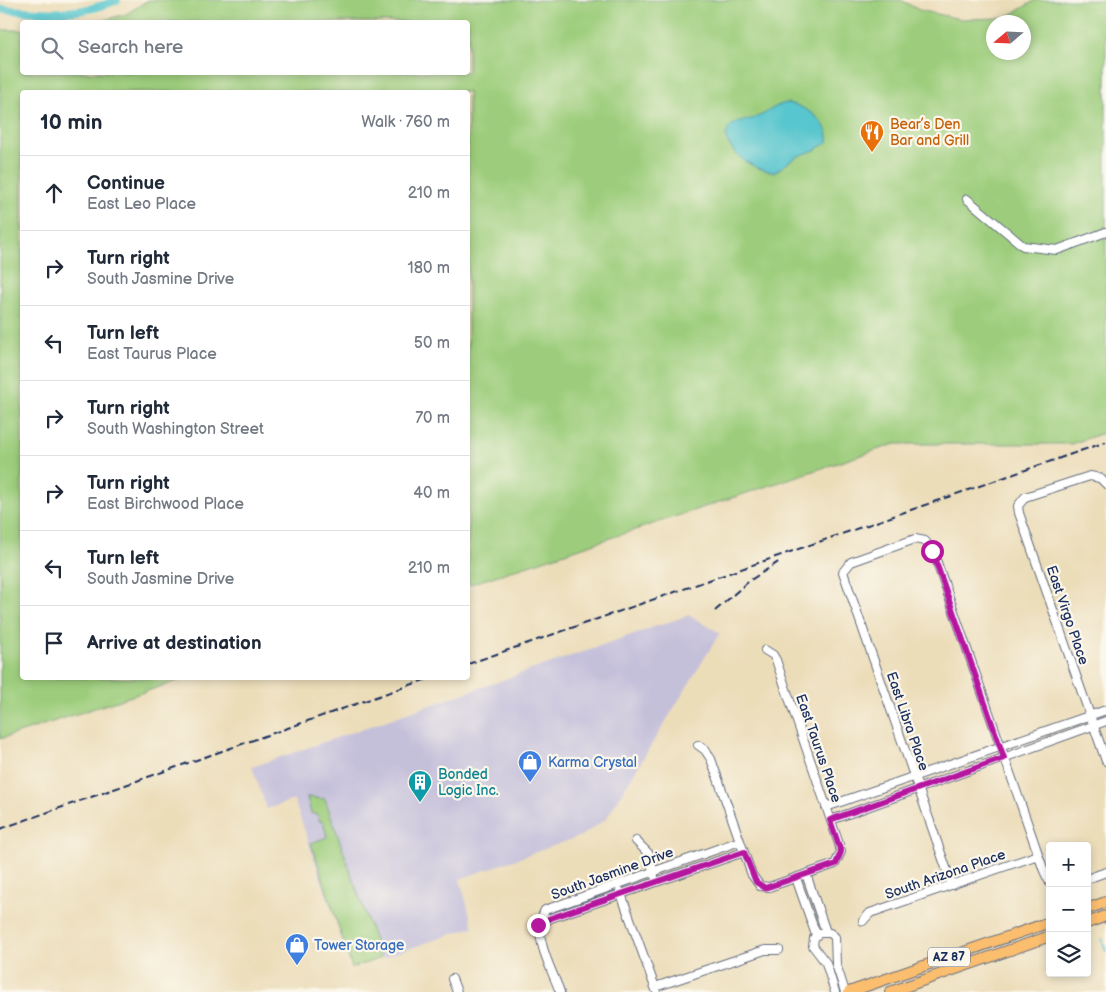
<!DOCTYPE html>
<meta charset="utf-8">
<style>
:root{--surface:#fff;--page:#f6f6f7;--text:#1f2937;--muted:#747a83;--line:#e0e1e3}
body{margin:0;font-family:"Balsamiq Sans",sans-serif;background:var(--page);color:var(--text)}
.controls{position:absolute;right:15px;bottom:15px;display:grid;overflow:hidden;border-radius:5px;box-shadow:0 2px 8px #0003}
.controls button{width:45px;height:45px;display:grid;place-items:center;padding:0;border:0;border-bottom:1px solid var(--line);background:var(--surface);color:var(--text);font:25px sans-serif}
.compass{position:absolute;left:986px;top:15px;width:45px;height:45px;border-radius:50%;background:var(--surface);box-shadow:0 2px 8px #0003;rotate:251deg}
.stop{position:absolute;width:15px;height:15px;margin:-11px;border:4px solid #b5179e;border-radius:50%;background:#fff}
.stop.end{background:#b5179e;border-color:#fff;box-shadow:0 1px 5px #0008}
.list{margin:0;padding:0;list-style:none}
h2{display:flex;justify-content:space-between;align-items:center;height:65px;margin:0;padding:0 20px;font-size:21px}
h2 small{font-size:16px;font-weight:400;color:var(--muted)}
.list li{display:grid;grid-template-columns:32px 1fr auto;gap:15px;align-items:center;box-sizing:border-box;height:75px;padding:0 20px;border-top:1px solid var(--line)}
.list b{display:block;font-size:19px;white-space:nowrap}
.list p{margin:0;font-size:16px;white-space:nowrap;color:var(--muted)}
.list em{font-size:16px;font-style:normal;color:var(--muted)}
.icon{flex:none;width:28px;height:28px;fill:none;stroke:currentColor;stroke-width:2;stroke-linecap:round;stroke-linejoin:round}
.map{position:relative;flex:none;width:1106px;height:992px;overflow:hidden}
.search{position:absolute;background:var(--surface);box-shadow:0 2px 8px #0003;left:20px;top:20px;width:450px;height:55px;display:flex;align-items:center;gap:12px;box-sizing:border-box;padding:0 18px;border-radius:5px;color:var(--muted);font-size:19px}
.panel{position:absolute;background:var(--surface);box-shadow:0 2px 8px #0003;left:20px;top:90px;width:450px;height:590px;border-radius:5px}
.map>svg:first-child{display:block}
.industrial{fill:#c5c0da}
.green{fill:#9dcd7c;stroke:#5c7e6d;fill-rule:evenodd}
.water{fill:#59c6ce;stroke:#3a7a96}
.lines{fill:none;stroke-linecap:round;stroke-linejoin:round}
.stream{stroke:#59c6ce;stroke-width:2}
.canal{stroke:#59c6ce;stroke-width:8}
.minor-casing{stroke:#646c7e;stroke-width:10}
.major-casing{stroke:#646c7e;stroke-width:12}
.minor{stroke:#fff;stroke-width:8}
.major{stroke:#fbbd6e;stroke-width:10}
.rail{stroke:#1b2f5e;stroke-width:2;stroke-dasharray:8 4;stroke-linecap:butt}
.route{stroke:#b5179e;stroke-width:6}
.labels{text-anchor:middle;stroke-width:4.5;stroke-linejoin:round;paint-order:stroke}
.shield{fill:#fbf7ec;stroke:#5e6b89;stroke-width:1}
.shield-label{font-size:12px;font-weight:bold;fill:#1b2f5e}
.food-label{font-size:14px;fill:#c56008;stroke:#fbf7ec;text-anchor:start}
.street-label{font-size:14px;fill:#1b2f5e;stroke:#fbf7ec}
.shop-label{font-size:14px;fill:#366cbe;stroke:#fbf7ec;text-anchor:start}
.culture-label{font-size:14px;fill:#0d838f;stroke:#fbf7ec;text-anchor:start}
</style>
<div class="map">
<svg width="1106" height="992" viewBox="0 0 1106 992">
<rect width="100%" height="100%" fill="#fbf7ec"/>
<filter id="ink" filterUnits="userSpaceOnUse"><feTurbulence type="fractalNoise" baseFrequency=".02" numOctaves="2"/><feDisplacementMap in="SourceGraphic" scale="10" xChannelSelector="R" yChannelSelector="G"/><feConvolveMatrix kernelMatrix="1 2 1 2 8 2 1 2 1" color-interpolation-filters="sRGB"/></filter>
<filter id="wash" filterUnits="userSpaceOnUse"><feTurbulence type="fractalNoise" baseFrequency=".0096" numOctaves="4" result="noise"/><feDisplacementMap in="SourceGraphic" scale="20" xChannelSelector="R" yChannelSelector="G"/><feGaussianBlur stdDeviation="1.12" result="paint"/><feColorMatrix in="noise" values="0 0 0 0 0 0 0 0 0 0 0 0 0 0 0 0 0 1.4 0 .05"/><feComposite in="paint" operator="in"/></filter>
<g filter="url(#wash)">
<rect width="100%" height="100%" fill="#ecddb9"/>
<path class="industrial" d="M 689,615 L 720,633 L 606,819 L 581,836 L 460,879 L 473,927 L 352,968 L 294,800 L 267,809 L 252,767 Z"/>
<path class="green" d="M 148,0 L 901,0 L 919,10 L 960,19 L 1005,18 L 1036,0 L 1106,0 L 1106,432 L 1071,444 L 895,444 L 468,585 L 468,92 L 22,92 L 22,678 L 187,678 L 0,739 L 0,30 L 22,30 L 22,72 L 468,72 L 468,22 L 97,22 L 126,14 ZM 994,22 L 1024,22 L 1024,52 L 994,52 Z
M 307,797 L 325,799 L 381,958 L 352,968 L 311,843 L 327,837 L 323,821 L 320,822 L 318,815 L 311,813 Z"/>
<path class="water" d="M 787,103 C 804,105 831,122 828,142 L 815,150 L 796,157 L 775,172 C 755,170 733,157 726,138 C 727,119 744,123 757,117 C 768,113 774,105 787,103 Z"/>
<g class="lines">
<path class="stream" d="M 1102,939 L 1106,951"/>
<path class="canal" d="M 0,9 C 40,13 80,17 117,0"/>
</g>
</g>
<g filter="url(#ink)">
<g class="lines">
<g class="minor-casing">
<path id="minor" d="M 967,199 L 1023,246 L 1057,250 L 1106,232
M 1106,484 L 1100,478 L 1090,476 L 1025,497 L 1018,506 L 1019,513 L 1106,761
M 698,745 L 705,750 L 711,759 L 752,875 L 760,886 L 769,887 L 835,864 L 841,852 L 839,844 L 776,660 L 773,655 L 765,650
M 826,807 L 1106,710
M 831,820 L 1106,721
M 636,841 L 649,854 L 654,875
M 806,874 L 826,932
M 796,878 L 816,935
M 1087,879 L 1106,872
M 952,885 L 843,572 L 851,562 L 915,539 L 925,541 L 933,551 L 1044,871 L 1050,883
M 620,891 L 656,990
M 863,921 L 870,913 L 1038,855
M 539,925 L 551,918 L 744,852
M 452,979 L 457,992
M 655,987 L 765,950 L 779,950
M 560,992 C 551,967 531,935 545,910 L 740,841
M 835,992 L 826,963 L 813,946 L 814,938 L 819,933 L 830,933 L 835,937 L 836,964 L 845,992"/>
</g>
<g class="major-casing">
<path id="major" d="M 1087,909 L 1106,902
M 1087,923 L 1106,916
M 849,992 L 1050,922
M 890,992 L 1050,936"/>
</g>
<use href="#minor" class="minor"/>
<use href="#major" class="major"/>
<path class="rail" d="M 715,611 L 749,581 L 780,561
M 468,664 L 1106,442
M 0,829 L 430,678"/>
</g>
</g>
<g class="lines" filter="url(#ink)">
<path class="route" d="M 538,925 L 551,918 L 744,852 L 756,882 L 765,888 L 836,864 L 841,852 L 830,820 L 1004,758 L 932,551"/>
</g>
<defs>
<g id="restaurant-pin" transform="scale(1.25)"><path d="M0 17L-7.5 6A9.5 9.5 0 1 1 7.5 6Z" fill="#e8710a" stroke="#fbf7ec"/><path d="M-5-6h1v4h1v-4h1v4h1v-4h1v5L-1.5 .5V6h-2V.5L-5-1ZM5-6V6H3V1.5H1.5Q1.5-4 5-6Z" fill="#fff"/></g>
<g id="shop-pin" transform="scale(1.25)"><path d="M0 17L-7.5 6A9.5 9.5 0 1 1 7.5 6Z" fill="#3f7fe0" stroke="#fbf7ec"/><path d="M-5-2.5h2.3a2.7 3.5 0 0 1 5.4 0H5L5.5 6h-11ZM-1.5-2.5h3a1.5 2.3 0 0 0-3 0Z" fill="#fff"/></g>
<g id="building-pin" transform="scale(1.25)"><path d="M0 17L-7.5 6A9.5 9.5 0 1 1 7.5 6Z" fill="#0f9aa8" stroke="#fbf7ec"/><path d="M-4-6H4V6H1V3H-1V6H-4ZM-2.5-4.3h1.7v1.8h-1.7ZM.8-4.3h1.7v1.8H.8ZM-2.5-1h1.7V.8h-1.7ZM.8-1h1.7V.8H.8Z" fill="#fff"/></g>
</defs>
<g fill-rule="evenodd">
<use href="#restaurant-pin" x="872" y="132"/>
<use href="#shop-pin" x="530" y="762"/>
<use href="#building-pin" x="420" y="782"/>
<use href="#shop-pin" x="297" y="945"/>
</g>
<g class="labels">
<rect class="shield" x="928" y="947.5" width="42" height="19" rx="4"/>
<g class="shield-label">
<text x="949" y="961">AZ 87</text>
</g>
<g class="food-label">
<text x="890" y="129">Bear’s Den<tspan x="890" dy="16">Bar and Grill</tspan></text>
</g>
<g class="street-label">
<text transform="translate(1068 615) rotate(71)" y="5">East Virgo Place</text>
<text transform="translate(908 721) rotate(71)" y="5">East Libra Place</text>
<text transform="translate(819 748) rotate(71)" y="5">East Taurus Place</text>
<text transform="translate(612 873) rotate(-20)" y="5">South Jasmine Drive</text>
<text transform="translate(945 874) rotate(-19)" y="5">South Arizona Place</text>
</g>
<g class="shop-label">
<text x="548" y="767">Karma Crystal</text>
<text x="314" y="950">Tower Storage</text>
</g>
<g class="culture-label">
<text x="438" y="779">Bonded<tspan x="438" dy="16">Logic Inc.</tspan></text>
</g>
</g>
</svg>
<div class="controls">
<button>+</button>
<button>−</button>
<button><svg class="icon" aria-label="layers" viewBox="0 0 24 24"><path d="M12 4l9 5-9 5-9-5zM3 14l9 5 9-5"/></svg></button>
</div>
<svg class="compass" viewBox="-18 -18 36 36"><path d="M0-13l5 13h-10z" fill="#e53935"/><path d="M0 13l5-13h-10z" fill="#747a83"/></svg>
<div class="stop" style="left:932px;top:551px"></div>
<div class="stop end" style="left:538px;top:925px"></div>
<div class="search"><svg class="icon" aria-label="search" viewBox="0 0 24 24"><circle cx="10" cy="10" r="6"/><path d="M15 15l6 6"/></svg>Search here</div>
<section class="panel">
<h2>10 min<small>Walk · 760 m</small></h2>
<ul class="list">
<li><svg class="icon" aria-label="ahead" viewBox="0 0 24 24"><path d="M12 20V5M6 11l6-6 6 6"/></svg><div><b>Continue</b><p>East Leo Place</p></div><em>210 m</em></li>
<li><svg class="icon" aria-label="right" viewBox="0 0 24 24"><path d="M7 20v-9h11M14 6l5 5-5 5"/></svg><div><b>Turn right</b><p>South Jasmine Drive</p></div><em>180 m</em></li>
<li><svg class="icon" aria-label="left" viewBox="0 0 24 24"><path d="M17 20v-9H6M10 6l-5 5 5 5"/></svg><div><b>Turn left</b><p>East Taurus Place</p></div><em>50 m</em></li>
<li><svg class="icon" aria-label="right" viewBox="0 0 24 24"><path d="M7 20v-9h11M14 6l5 5-5 5"/></svg><div><b>Turn right</b><p>South Washington Street</p></div><em>70 m</em></li>
<li><svg class="icon" aria-label="right" viewBox="0 0 24 24"><path d="M7 20v-9h11M14 6l5 5-5 5"/></svg><div><b>Turn right</b><p>East Birchwood Place</p></div><em>40 m</em></li>
<li><svg class="icon" aria-label="left" viewBox="0 0 24 24"><path d="M17 20v-9H6M10 6l-5 5 5 5"/></svg><div><b>Turn left</b><p>South Jasmine Drive</p></div><em>210 m</em></li>
<li><svg class="icon" aria-label="arrive" viewBox="0 0 24 24"><path d="M6 21V4h12l-3 4 3 4H6"/></svg><div><b>Arrive at destination</b></div></li>
</ul>
</section>
</div>
